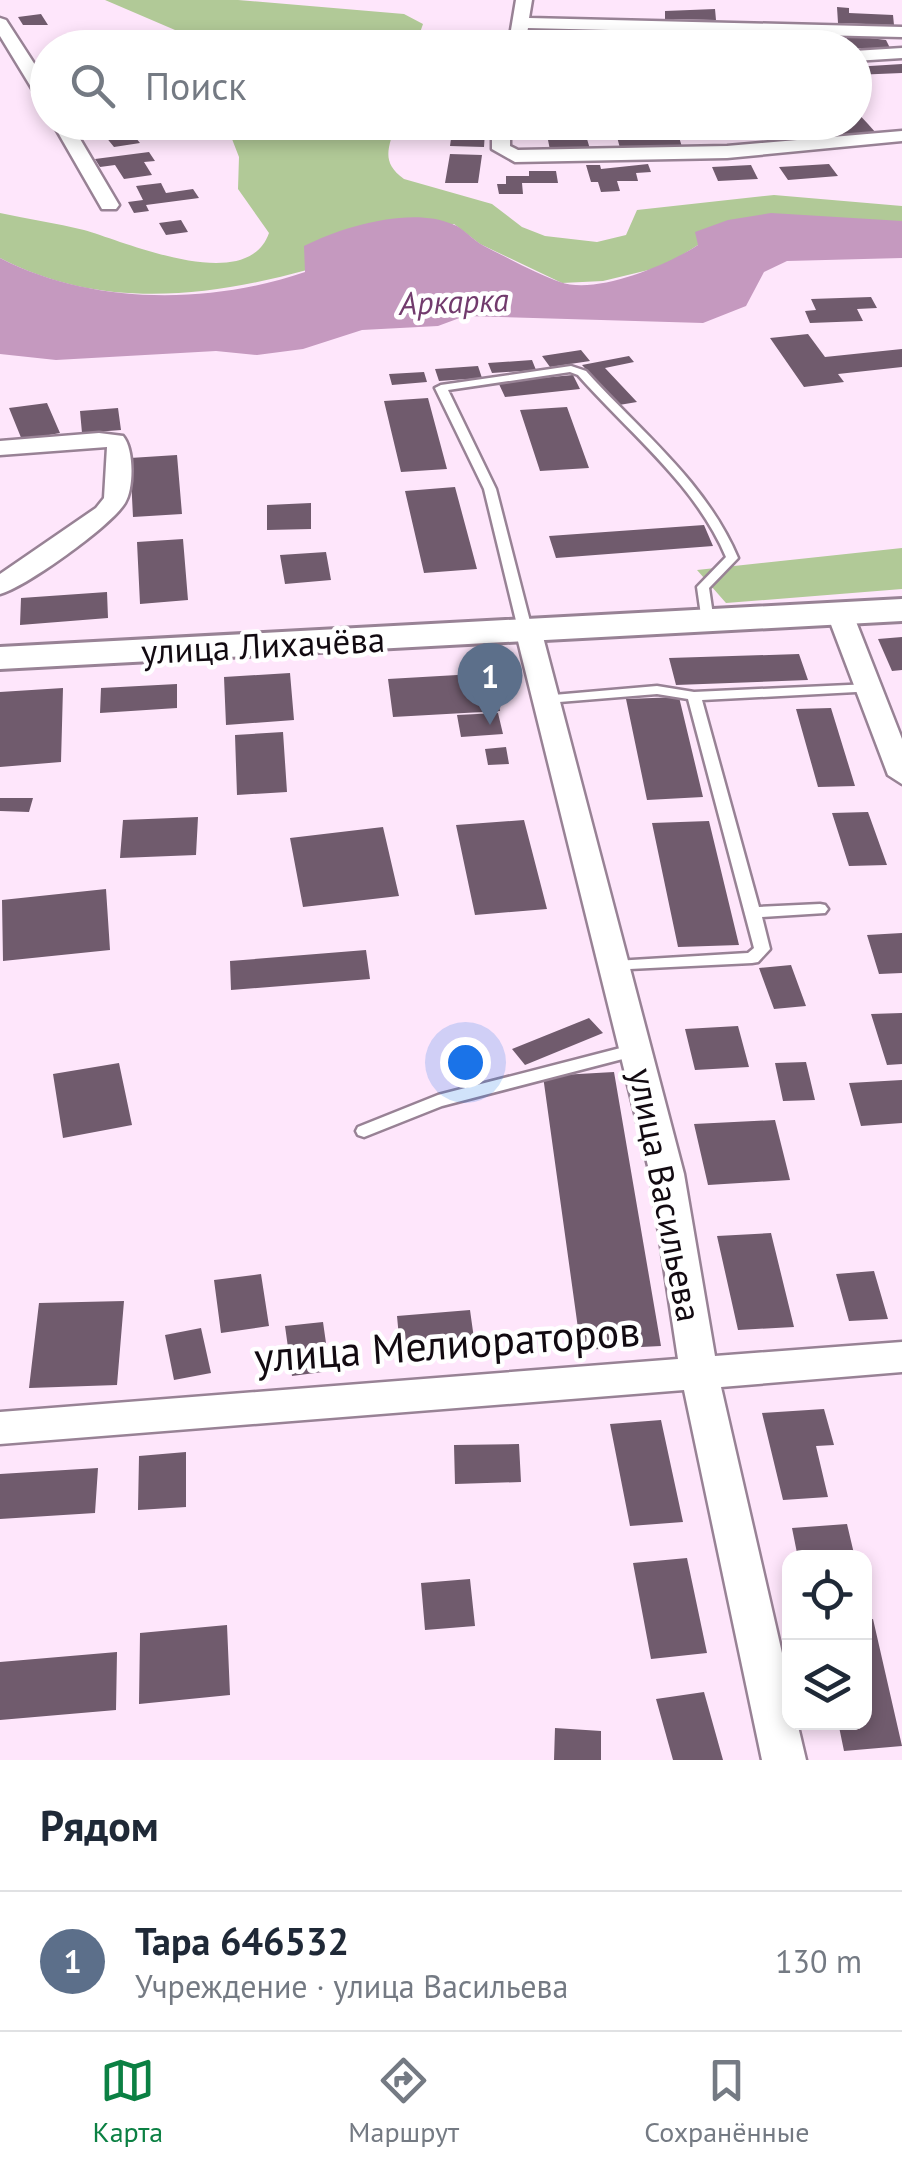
<!DOCTYPE html>
<html lang="ru">
<meta charset="utf-8">
<style>
:root{--surface:#fff;--page:#f6f6f7;--text:#1f2937;--muted:#747a83;--line:#e0e1e3;--accent:#0b8043}
body{margin:0;font-family:"PT Sans",sans-serif;background:var(--page);color:var(--text)}
.controls{position:absolute;right:30px;bottom:30px;display:grid;overflow:hidden;border-radius:20px;box-shadow:0 5px 15px #0003}
.controls button{width:90px;height:90px;display:grid;place-items:center;padding:0;border:0;border-bottom:2px solid var(--line);background:var(--surface);color:var(--text);font:50px sans-serif}
.you{position:absolute;left:465px;top:1062px;width:35px;height:35px;margin:-25px;border:8px solid #fff;border-radius:50%;background:#1a73e8;box-shadow:0 0 0 15px #1a73e833}
.badge{display:grid;place-items:center;width:65px;height:65px;border-radius:50%;background:var(--accent);color:#fff;font-size:32px;font-weight:700}
.pin{position:absolute;translate:-50% -82px;filter:drop-shadow(0 2px 5px #0008)}
.pin::after{content:'';position:absolute;top:52px;width:35px;height:30px;background:inherit;clip-path:polygon(0 0,100% 0,50% 100%)}
.list{margin:0;padding:0;list-style:none}
h2{display:flex;justify-content:space-between;align-items:center;height:130px;margin:0;padding:0 40px;font-size:42px}
h2 small{font-size:32px;font-weight:400;color:var(--muted)}
.list li{display:grid;grid-template-columns:65px 1fr auto;gap:30px;align-items:center;box-sizing:border-box;height:140px;padding:0 40px;border-top:2px solid var(--line)}
.list b{display:block;font-size:38px;white-space:nowrap}
.list p{margin:0;font-size:32px;white-space:nowrap;color:var(--muted)}
.list em{font-size:32px;font-style:normal;color:var(--muted)}
.icon{flex:none;width:55px;height:55px;fill:none;stroke:currentColor;stroke-width:2;stroke-linecap:round;stroke-linejoin:round}
.map{position:relative;flex:none;width:902px;height:1760px;overflow:hidden}
.search{position:absolute;background:var(--surface);box-shadow:0 5px 15px #0003;left:30px;right:30px;top:30px;height:110px;display:flex;align-items:center;gap:25px;box-sizing:border-box;padding:0 35px;border-radius:55px;color:var(--muted);font-size:38px}
.sheet{height:270px;background:var(--surface)}
nav{display:flex;justify-content:space-around;align-items:center;box-sizing:border-box;height:140px;border-top:2px solid var(--line);background:var(--surface);font-size:28px;color:var(--muted)}
nav a{display:grid;justify-items:center;gap:5px}
nav .on{color:var(--accent)}
.map>svg:first-child{display:block}
.forest{fill:#b1c997}
.water{fill:#c599bf}
.building{fill:#705b6d}
.lines{fill:none;stroke-linecap:round;stroke-linejoin:round}
.lane-casing{stroke:#988295;stroke-width:5}
.street-casing{stroke:#988295;stroke-width:5}
.secondary-casing{stroke:#988295;stroke-width:6}
.lane{fill:#fff;fill-rule:evenodd}
.street{fill:#fff;fill-rule:evenodd}
.secondary{fill:#fff;fill-rule:evenodd}
.labels{text-anchor:middle;stroke-width:9;stroke-linejoin:round;paint-order:stroke}
.far-water-label{font-size:32px;font-style:italic;fill:#723b6d;stroke:#fff}
.street-label{font-size:35px;fill:#120a11;stroke:#fff}
.near-street-label{font-size:42px;fill:#120a11;stroke:#fff}
</style>
<div class="map">
<svg width="902" height="1760" viewBox="0 0 902 1760">
<rect width="100%" height="100%" fill="#fee6fb"/>
<path class="forest" d="M 105,0 L 238,0 L 404,14 L 423,24 L 415,47 L 179,47 L 182,33 Z
M 396,122 C 390,146 379,161 404,179 L 492,204 L 522,227 L 545,236 L 597,242 L 626,235 L 637,210 L 774,195 L 902,206 L 902,221 L 698,245 L 665,266 L 603,281 L 562,283 L 480,244 L 454,224 C 307,271 149,335 0,258 L 0,213 C 28,219 56,223 84,230 C 126,242 247,296 269,233 L 238,189 L 239,157 L 232,139 L 201,123 Z
M 902,548 L 902,589 L 726,603 L 697,570 Z"/>
<path class="water" d="M 771,213 L 902,221 L 902,258 L 787,261 L 764,272 L 746,306 L 703,323 L 465,316 L 438,326 L 362,330 L 303,349 L 257,355 L 216,351 L 56,360 L 0,354 L 0,258 C 91,305 209,305 305,272 L 304,246 C 341,227 411,206 452,224 C 464,228 472,240 484,246 C 504,256 539,275 560,282 C 597,295 667,265 698,245 L 695,232 L 728,220 Z"/>
<path class="building" d="M 837,7 L 849,8 L 849,13 L 893,15 L 894,25 L 838,23 Z
M 715,9 L 716,20 L 665,19 L 665,11 Z
M 41,14 L 48,25 L 23,25 L 18,17 Z
M 459,34 L 486,34 L 484,48 L 463,48 L 464,43 L 457,43 Z
M 820,35 L 827,48 L 792,48 L 785,36 Z
M 845,35 L 886,40 L 890,48 L 851,48 Z
M 902,64 L 902,73 L 854,75 L 854,67 Z
M 854,109 L 868,124 L 876,133 L 844,135 L 837,127 L 855,125 Z
M 100,122 L 136,122 L 139,126 L 83,136 L 77,126 Z
M 676,127 L 682,147 L 620,148 L 617,137 L 660,137 L 658,128 Z
M 452,131 L 485,132 L 484,147 L 450,146 Z
M 131,132 L 140,143 L 114,147 L 105,136 Z
M 587,139 L 590,149 L 550,150 L 548,140 Z
M 149,152 L 155,161 L 144,162 L 152,175 L 124,179 L 115,165 L 100,167 L 95,159 Z
M 450,154 L 482,155 L 478,183 L 445,183 Z
M 648,164 L 651,172 L 636,173 L 638,181 L 617,181 L 620,191 L 601,192 L 598,182 L 591,182 L 586,165 L 600,165 L 601,169 Z
M 829,164 L 838,176 L 788,180 L 779,167 Z
M 751,165 L 758,179 L 718,181 L 712,167 Z
M 529,171 L 556,171 L 558,183 L 522,183 L 523,194 L 499,194 L 497,184 L 506,184 L 506,176 L 529,176 Z
M 161,183 L 166,193 L 193,189 L 199,198 L 146,205 L 149,211 L 134,213 L 128,202 L 143,200 L 136,186 Z
M 181,220 L 188,232 L 166,235 L 159,223 Z
M 871,297 L 877,308 L 857,309 L 863,321 L 810,323 L 805,311 L 816,310 L 811,299 Z
M 808,334 L 825,357 L 902,349 L 902,367 L 838,374 L 844,382 L 804,387 L 770,338 Z
M 581,350 L 590,361 L 550,367 L 542,356 Z
M 629,356 L 634,362 L 605,368 L 637,402 L 619,405 L 582,365 Z
M 532,360 L 536,370 L 492,373 L 488,363 Z
M 478,366 L 482,378 L 439,381 L 435,369 Z
M 424,372 L 427,382 L 392,385 L 389,374 Z
M 573,375 L 580,389 L 505,397 L 498,382 Z
M 428,398 L 447,469 L 401,472 L 384,401 Z
M 47,403 L 60,433 L 22,440 L 9,408 Z
M 567,407 L 589,468 L 540,471 L 520,410 Z
M 118,408 L 121,430 L 82,433 L 80,411 Z
M 177,455 L 182,514 L 133,517 L 130,458 Z
M 455,487 L 477,569 L 424,573 L 405,491 Z
M 311,503 L 311,529 L 267,530 L 267,505 Z
M 704,525 L 713,546 L 556,558 L 549,536 Z
M 183,539 L 188,600 L 140,604 L 137,542 Z
M 326,552 L 331,580 L 285,584 L 280,555 Z
M 107,592 L 108,618 L 20,625 L 21,598 Z
M 902,637 L 902,670 L 892,671 L 878,639 Z
M 799,654 L 808,680 L 676,685 L 669,658 Z
M 290,673 L 294,720 L 226,725 L 224,677 Z
M 492,673 L 500,711 L 393,717 L 388,679 Z
M 177,684 L 177,708 L 100,713 L 101,688 Z
M 63,688 L 61,762 L 0,767 L 0,692 Z
M 679,697 L 703,797 L 647,800 L 626,699 Z
M 831,708 L 855,786 L 818,787 L 796,709 Z
M 498,713 L 503,734 L 461,737 L 457,715 Z
M 283,732 L 287,792 L 237,795 L 235,735 Z
M 506,747 L 509,764 L 488,765 L 485,749 Z
M 0,798 L 33,798 L 29,812 L 0,811 Z
M 868,812 L 887,865 L 849,866 L 832,813 Z
M 198,817 L 196,855 L 120,858 L 123,820 Z
M 524,820 L 547,909 L 475,915 L 456,825 Z
M 709,821 L 739,945 L 678,947 L 652,823 Z
M 383,827 L 399,896 L 303,907 L 290,838 Z
M 106,889 L 110,950 L 3,961 L 2,900 Z
M 902,933 L 902,973 L 879,974 L 867,935 Z
M 366,950 L 370,979 L 231,990 L 230,961 Z
M 791,965 L 806,1006 L 774,1009 L 759,968 Z
M 902,1013 L 902,1064 L 887,1065 L 871,1014 Z
M 589,1018 L 603,1033 L 525,1065 L 512,1049 Z
M 738,1026 L 749,1067 L 695,1070 L 685,1029 Z
M 806,1062 L 815,1100 L 783,1101 L 775,1063 Z
M 119,1063 L 132,1125 L 63,1138 L 53,1074 Z
M 614,1072 L 661,1346 L 581,1350 L 543,1076 Z
M 902,1080 L 902,1123 L 861,1126 L 849,1083 Z
M 775,1120 L 790,1180 L 708,1185 L 694,1124 Z
M 771,1233 L 794,1327 L 738,1330 L 717,1236 Z
M 874,1271 L 888,1319 L 849,1321 L 836,1274 Z
M 261,1274 L 269,1326 L 221,1333 L 214,1280 Z
M 124,1301 L 117,1385 L 29,1388 L 39,1303 Z
M 470,1310 L 476,1353 L 401,1359 L 397,1316 Z
M 323,1322 L 330,1371 L 292,1376 L 285,1326 Z
M 201,1328 L 211,1373 L 174,1380 L 165,1335 Z
M 824,1409 L 834,1445 L 816,1446 L 828,1497 L 783,1500 L 762,1413 Z
M 661,1420 L 683,1522 L 630,1526 L 610,1424 Z
M 519,1444 L 521,1482 L 455,1484 L 454,1445 Z
M 186,1452 L 186,1507 L 138,1510 L 139,1456 Z
M 98,1468 L 95,1513 L 0,1519 L 0,1474 Z
M 847,1524 L 855,1558 L 798,1558 L 792,1528 Z
M 687,1558 L 707,1653 L 651,1659 L 633,1563 Z
M 470,1579 L 475,1626 L 425,1630 L 421,1583 Z
M 873,1619 L 902,1746 L 844,1751 L 838,1722 L 864,1722 L 864,1620 Z
M 227,1625 L 230,1695 L 139,1704 L 140,1633 Z
M 117,1652 L 116,1710 L 0,1720 L 0,1662 Z
M 704,1692 L 723,1760 L 673,1760 L 656,1699 Z
M 555,1728 L 601,1731 L 601,1760 L 554,1760 Z"/>
<g class="lines">
<g class="lane-casing">
<path id="lane" d="M 571,366 L 586,371 C 640,431 706,482 738,558 L 709,588 L 714,622 L 713,625 L 708,626 L 702,622 L 697,587 L 726,557 C 695,484 630,434 578,375 L 570,372 L 448,390 L 496,489 L 533,633 L 526,637 L 519,633 L 484,489 L 435,388 L 441,385 Z
M 870,684 L 877,688 L 875,691 L 702,700 L 759,907 L 820,904 L 825,905 L 828,909 L 825,913 L 762,917 L 770,949 L 758,962 L 752,963 L 609,970 L 607,966 L 615,961 L 748,953 L 754,948 L 688,699 L 657,694 L 547,703 L 540,699 L 542,696 L 657,686 L 694,692 Z
M 636,1044 L 642,1046 L 644,1050 L 642,1054 L 442,1106 L 364,1137 L 358,1135 L 356,1131 L 358,1127 L 438,1095 Z"/>
</g>
<g class="street-casing">
<path id="street" d="M 516,0 L 532,0 L 529,18 L 902,27 L 902,37 L 528,28 L 524,48 L 508,48 Z
M 0,18 L 6,20 L 48,85 L 48,105 L 39,100 L 0,36 Z
M 902,48 L 902,58 L 854,61 L 854,51 Z
M 52,122 L 70,122 L 119,205 L 116,209 L 102,209 Z
M 492,122 L 510,122 L 510,146 L 518,150 L 727,146 L 902,131 L 902,141 L 727,158 L 515,162 L 492,149 Z
M 99,433 L 123,436 C 134,449 134,488 125,503 C 111,526 26,587 0,594 L 0,574 L 96,508 L 104,498 L 107,447 L 0,455 L 0,441 Z
M 840,606 L 853,614 L 902,739 L 902,784 L 888,775 L 827,614 Z
M 529,625 L 542,633 L 684,1174 L 715,1356 L 902,1342 L 902,1372 L 721,1387 L 790,1688 L 790,1722 L 797,1722 L 806,1760 L 762,1760 L 684,1390 L 0,1444 L 0,1412 L 678,1359 L 650,1174 L 516,633 Z"/>
</g>
<g class="secondary-casing">
<path id="secondary" d="M 902,599 L 902,621 L 0,669 L 0,647 Z"/>
</g>
<use href="#lane" class="lane"/>
<use href="#street" class="street"/>
<use href="#secondary" class="secondary"/>
</g>
<g class="labels">
<g class="far-water-label">
<text transform="translate(454 302) rotate(-2)" y="11">Аркарка</text>
</g>
<g class="street-label">
<text transform="translate(263 646) rotate(-3)" y="12">улица Лихачёва</text>
<text transform="translate(665 1195) rotate(79)" y="12">улица Васильева</text>
</g>
<g class="near-street-label">
<text transform="translate(447 1344) rotate(-4)" y="15">улица Мелиораторов</text>
</g>
</g>
</svg>
<div class="controls">
<button><svg class="icon" aria-label="locate" viewBox="0 0 24 24"><circle cx="12" cy="12" r="6"/><path d="M12 2v4M12 18v4M2 12h4M18 12h4"/></svg></button>
<button><svg class="icon" aria-label="layers" viewBox="0 0 24 24"><path d="M12 4l9 5-9 5-9-5zM3 14l9 5 9-5"/></svg></button>
</div>
<div class="you"></div>
<div class="pin badge" style="left:490px;top:725px;background:#5c6f8a">1</div>
<div class="search"><svg class="icon" aria-label="search" viewBox="0 0 24 24"><circle cx="10" cy="10" r="6"/><path d="M15 15l6 6"/></svg>Поиск</div>
</div>
<section class="sheet">
<h2>Рядом<small></small></h2>
<ul class="list">
<li><span class="badge" style="background:#5c6f8a">1</span><div><b>Тара 646532</b><p>Учреждение · улица Васильева</p></div><em>130 m</em></li>
</ul>
</section>
<nav>
<a class="on"><svg class="icon" aria-label="map" viewBox="0 0 24 24"><path d="M3 6l6-2 6 2 6-2v14l-6 2-6-2-6 2zM9 4v14M15 6v14"/></svg>Карта</a>
<a><svg class="icon" aria-label="directions" viewBox="0 0 24 24"><path d="M12 3l9 9-9 9-9-9zM9 14v-3h6M13 9l2 2-2 2"/></svg>Маршрут</a>
<a><svg class="icon" aria-label="saved" viewBox="0 0 24 24"><path d="M7 4h10v16l-5-4-5 4z"/></svg>Сохранённые</a>
</nav>
